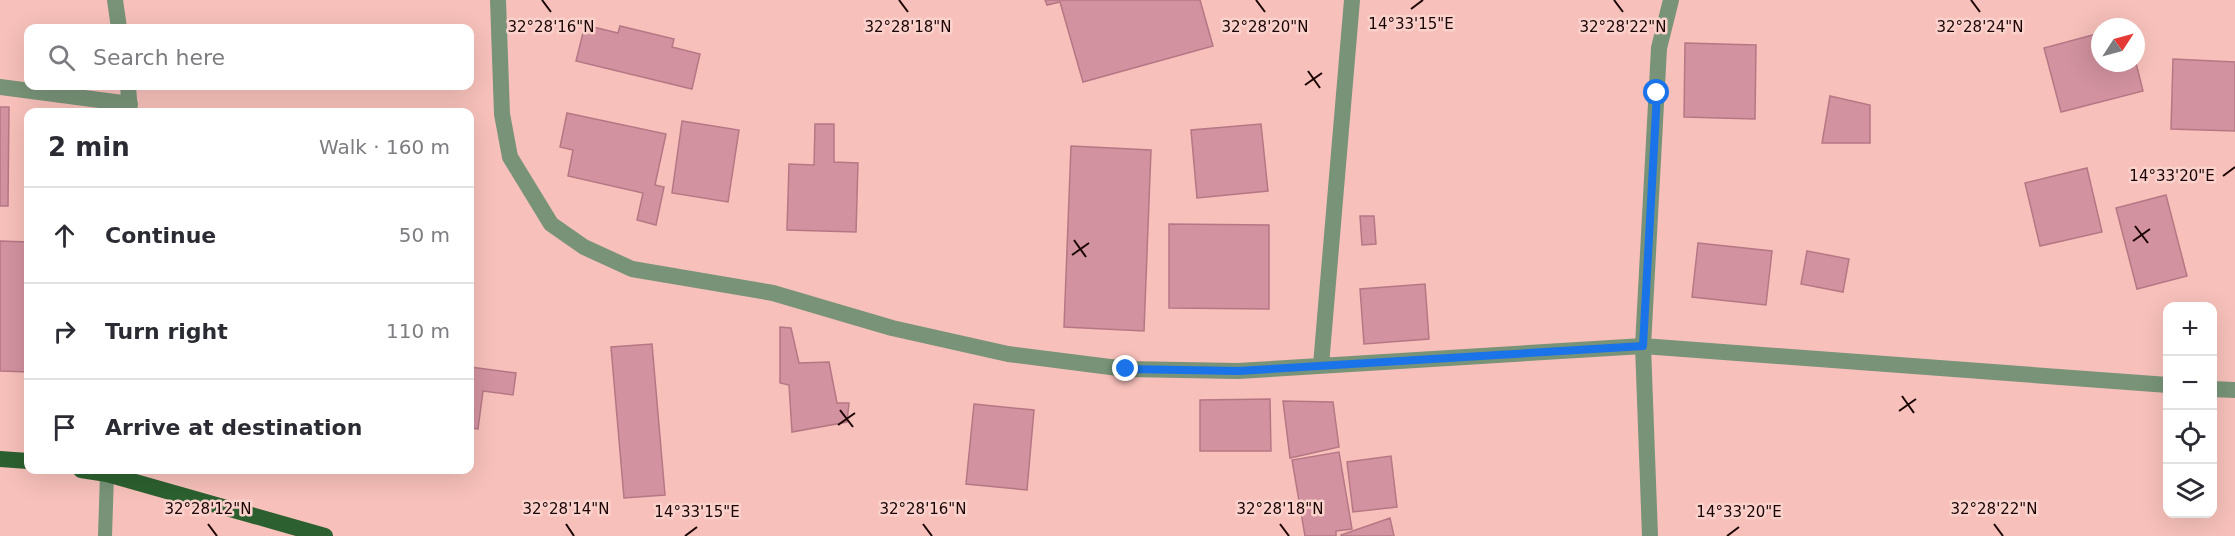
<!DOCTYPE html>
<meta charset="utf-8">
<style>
:root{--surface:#fff;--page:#f7f7f7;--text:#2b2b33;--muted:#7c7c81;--line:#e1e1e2}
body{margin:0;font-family:"DejaVu Sans",sans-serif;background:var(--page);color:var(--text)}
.controls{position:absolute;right:18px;bottom:18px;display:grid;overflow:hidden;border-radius:12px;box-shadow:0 6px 24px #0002}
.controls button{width:54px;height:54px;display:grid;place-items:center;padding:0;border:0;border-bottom:2px solid var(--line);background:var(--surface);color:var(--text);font:30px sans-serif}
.compass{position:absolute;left:2091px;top:18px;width:54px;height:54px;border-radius:50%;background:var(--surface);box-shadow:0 6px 24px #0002;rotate:54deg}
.stop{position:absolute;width:18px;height:18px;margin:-14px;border:4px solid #1a73e8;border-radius:50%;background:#fff}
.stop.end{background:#1a73e8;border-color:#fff;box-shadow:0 2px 6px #0008}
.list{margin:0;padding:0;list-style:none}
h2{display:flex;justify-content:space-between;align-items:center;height:78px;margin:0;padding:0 24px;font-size:26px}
h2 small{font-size:20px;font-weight:400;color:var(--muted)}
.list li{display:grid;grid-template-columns:39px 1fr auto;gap:18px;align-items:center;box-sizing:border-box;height:96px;padding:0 24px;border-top:2px solid var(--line)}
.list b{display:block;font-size:22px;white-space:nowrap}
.list em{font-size:20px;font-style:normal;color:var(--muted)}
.icon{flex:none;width:33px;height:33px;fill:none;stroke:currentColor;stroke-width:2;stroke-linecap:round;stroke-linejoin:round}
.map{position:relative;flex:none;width:2235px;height:536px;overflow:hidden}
.search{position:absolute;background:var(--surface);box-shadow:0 6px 24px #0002;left:24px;top:24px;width:450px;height:66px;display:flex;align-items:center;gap:15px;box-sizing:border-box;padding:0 21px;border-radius:12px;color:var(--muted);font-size:22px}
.panel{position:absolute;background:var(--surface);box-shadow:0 6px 24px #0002;left:24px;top:108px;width:450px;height:366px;border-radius:12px}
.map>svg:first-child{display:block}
.building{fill:#d2929f;stroke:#b67785;stroke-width:1.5}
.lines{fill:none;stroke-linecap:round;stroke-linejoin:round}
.service{stroke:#789378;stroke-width:14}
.minor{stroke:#789378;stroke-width:16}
.primary{stroke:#2c6030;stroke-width:16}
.route{stroke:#1a73e8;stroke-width:8}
.ticks{fill:none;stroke:#1a0504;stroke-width:2}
.ticks-label{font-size:15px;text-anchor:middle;fill:#1a0504;stroke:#fbd1cc;stroke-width:5;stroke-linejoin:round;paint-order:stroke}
</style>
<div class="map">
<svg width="2235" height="536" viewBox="0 0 2235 536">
<rect width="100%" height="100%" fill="#f7c0ba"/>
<path class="building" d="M 1045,0 L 1200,0 L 1213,46 L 1083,82 L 1060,2 L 1047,5 Z
M 585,25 L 618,33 L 620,26 L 674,39 L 672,47 L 700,54 L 692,89 L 576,61 Z
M 2100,33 L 2100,63 L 2136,63 L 2143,91 L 2061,112 L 2044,48 Z
M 1685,43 L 1756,45 L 1755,119 L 1684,117 Z
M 2173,59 L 2235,62 L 2235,131 L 2171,129 Z
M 1830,96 L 1870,105 L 1870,143 L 1822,143 Z
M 0,107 L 9,107 L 8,206 L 0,206 Z
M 567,113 L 666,134 L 655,185 L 664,187 L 656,225 L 637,220 L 643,193 L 568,176 L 573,150 L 560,147 Z
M 682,121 L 739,130 L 728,202 L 672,193 Z
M 815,124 L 834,124 L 834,162 L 858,163 L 856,232 L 787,230 L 789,164 L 814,165 Z
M 1261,124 L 1268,191 L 1197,198 L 1191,130 Z
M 1071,146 L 1151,150 L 1144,331 L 1064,327 Z
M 2087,168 L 2102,232 L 2040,246 L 2025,183 Z
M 2166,195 L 2187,276 L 2137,289 L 2116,208 Z
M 1360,216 L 1374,216 L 1376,244 L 1362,245 Z
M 1169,224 L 1269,225 L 1269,309 L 1169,308 Z
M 0,241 L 28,242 L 28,372 L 0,371 Z
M 1698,243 L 1772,251 L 1766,305 L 1692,297 Z
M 1807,251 L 1849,259 L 1843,292 L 1801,284 Z
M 1425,284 L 1429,339 L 1364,344 L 1360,289 Z
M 780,327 L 791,328 L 799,363 L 829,362 L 837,403 L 849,403 L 847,422 L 792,432 L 789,385 L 780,383 Z
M 652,344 L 665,495 L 624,498 L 611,347 Z
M 470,367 L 516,373 L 513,395 L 483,391 L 478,429 L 470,428 Z
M 1270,399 L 1271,451 L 1200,451 L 1200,400 Z
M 1283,401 L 1333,402 L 1339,447 L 1290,458 Z
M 974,404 L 1034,410 L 1027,490 L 966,484 Z
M 1339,452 L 1352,529 L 1336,531 L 1336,536 L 1305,536 L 1292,460 Z
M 1391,456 L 1397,507 L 1353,512 L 1347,462 Z
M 1390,518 L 1394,536 L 1341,536 L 1341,535 Z"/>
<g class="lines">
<path class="service" d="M 105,536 L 107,474"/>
<path class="minor" d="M 115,0 L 119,28
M 498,0 L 502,114 L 510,157 L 551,224 L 584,247 L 632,269 L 773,293 L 892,328 L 1008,354 L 1126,369 L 1238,371 L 1643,346 L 1650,536
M 1671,0 L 1659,48 L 1643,346 L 2168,385
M 128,86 L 130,112
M 0,87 L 130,104
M 1321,365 L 1352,0
M 2212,389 L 2235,390"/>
<path class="primary" d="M 0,459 L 28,461
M 81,470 L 107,474 L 325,536"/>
</g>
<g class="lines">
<path class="route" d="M 1126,369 L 1238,371 L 1643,346 L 1657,93"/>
</g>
<path class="ticks" d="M 542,0 L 551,12M 899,0 L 908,12M 1256,0 L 1265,12M 1614,0 L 1623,12M 1971,0 L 1980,12M 1411,9 L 1423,0M 1308,71 L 1320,88M 1305,85 L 1322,73M 2223,176 L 2235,167M 2135,226 L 2148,243M 1074,240 L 1086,257M 2133,241 L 2150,229M 1072,255 L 1089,243M 1902,396 L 1914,413M 840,410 L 853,427M 1899,411 L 1916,399M 838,425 L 855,413M 208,524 L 217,536M 566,524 L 574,536M 923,524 L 932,536M 1280,524 L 1289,536M 1994,524 L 2003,536M 685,536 L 697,527M 1727,536 L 1739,527"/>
<g class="ticks-label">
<text x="1411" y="29">14°33'15"E</text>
<text x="908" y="32">32°28'18"N</text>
<text x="1980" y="32">32°28'24"N</text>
<text x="551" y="32">32°28'16"N</text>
<text x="1265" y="32">32°28'20"N</text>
<text x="1623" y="32">32°28'22"N</text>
<text x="2172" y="181">14°33'20"E</text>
<text x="208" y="514">32°28'12"N</text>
<text x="566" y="514">32°28'14"N</text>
<text x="923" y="514">32°28'16"N</text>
<text x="1280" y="514">32°28'18"N</text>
<text x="1994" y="514">32°28'22"N</text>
<text x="697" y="517">14°33'15"E</text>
<text x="1739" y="517">14°33'20"E</text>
</g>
</svg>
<div class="controls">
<button>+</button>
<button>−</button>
<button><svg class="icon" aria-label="locate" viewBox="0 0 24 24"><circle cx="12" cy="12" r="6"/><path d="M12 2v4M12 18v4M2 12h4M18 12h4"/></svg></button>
<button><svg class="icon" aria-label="layers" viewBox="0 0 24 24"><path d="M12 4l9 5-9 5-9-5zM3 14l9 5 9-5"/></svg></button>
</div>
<svg class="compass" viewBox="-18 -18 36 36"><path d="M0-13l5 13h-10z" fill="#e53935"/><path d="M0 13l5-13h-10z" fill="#7c7c81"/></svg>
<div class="stop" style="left:1657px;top:93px"></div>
<div class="stop end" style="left:1126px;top:369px"></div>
<div class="search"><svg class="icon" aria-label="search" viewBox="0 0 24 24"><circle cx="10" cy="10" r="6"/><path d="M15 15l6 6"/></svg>Search here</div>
<section class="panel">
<h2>2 min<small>Walk · 160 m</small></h2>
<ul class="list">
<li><svg class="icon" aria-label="ahead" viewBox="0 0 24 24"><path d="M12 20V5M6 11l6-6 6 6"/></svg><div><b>Continue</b></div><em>50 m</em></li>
<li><svg class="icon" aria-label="right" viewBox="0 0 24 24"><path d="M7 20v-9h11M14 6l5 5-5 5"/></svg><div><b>Turn right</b></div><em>110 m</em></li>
<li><svg class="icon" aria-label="arrive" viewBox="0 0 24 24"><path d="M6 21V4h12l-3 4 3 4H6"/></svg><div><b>Arrive at destination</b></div></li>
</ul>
</section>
</div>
